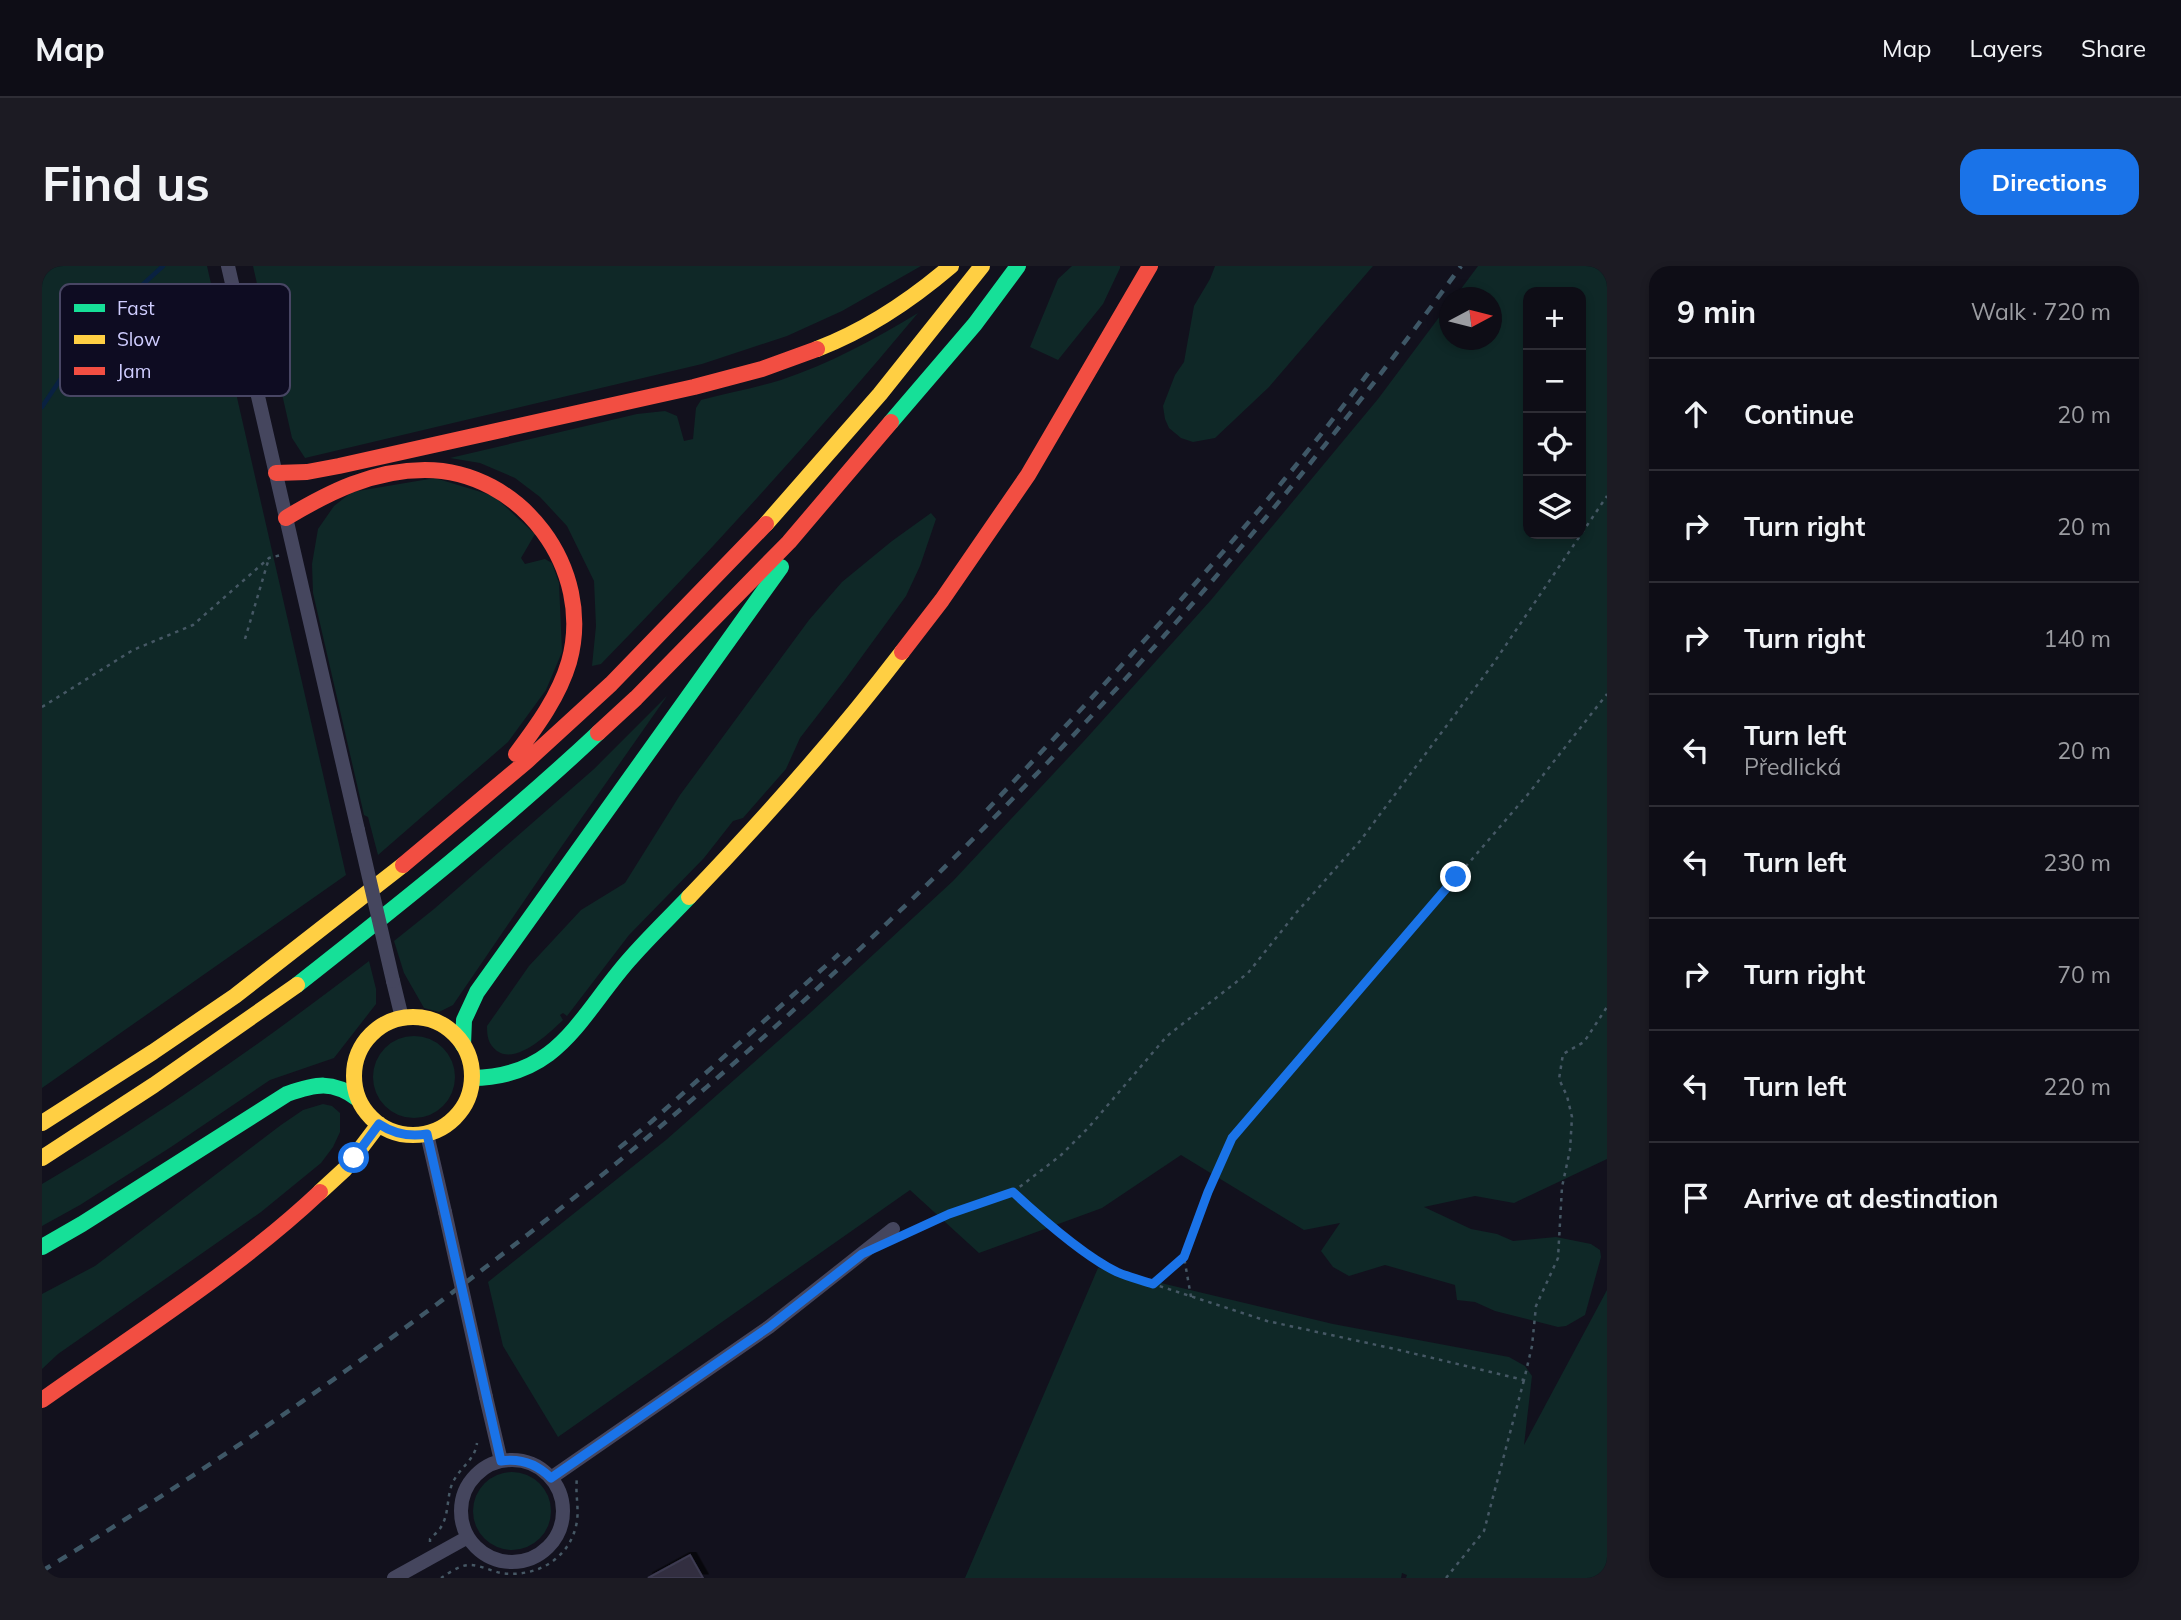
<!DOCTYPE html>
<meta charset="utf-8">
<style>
:root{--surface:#0e0d16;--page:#1c1b23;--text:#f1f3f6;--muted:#9b9ca1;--line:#2e2d35;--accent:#1a73e8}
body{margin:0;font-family:Mulish,sans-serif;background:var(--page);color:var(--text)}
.controls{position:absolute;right:21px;top:21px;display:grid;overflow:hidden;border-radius:14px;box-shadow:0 4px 10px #0003}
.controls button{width:63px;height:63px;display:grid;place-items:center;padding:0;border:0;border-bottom:2px solid var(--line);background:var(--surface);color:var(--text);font:35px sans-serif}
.compass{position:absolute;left:1397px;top:21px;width:63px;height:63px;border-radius:50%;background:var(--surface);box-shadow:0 4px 10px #0003;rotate:83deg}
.stop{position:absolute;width:21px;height:21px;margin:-16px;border:5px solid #1a73e8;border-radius:50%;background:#fff}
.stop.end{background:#1a73e8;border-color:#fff;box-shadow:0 2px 7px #0008}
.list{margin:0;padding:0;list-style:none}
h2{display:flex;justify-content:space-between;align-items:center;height:91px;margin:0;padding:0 28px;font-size:30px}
h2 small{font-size:23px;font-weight:400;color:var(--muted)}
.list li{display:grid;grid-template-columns:46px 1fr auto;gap:21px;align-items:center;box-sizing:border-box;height:112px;padding:0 28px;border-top:2px solid var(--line)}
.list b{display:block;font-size:26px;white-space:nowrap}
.list p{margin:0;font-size:23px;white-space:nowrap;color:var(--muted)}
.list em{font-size:23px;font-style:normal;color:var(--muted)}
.icon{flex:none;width:38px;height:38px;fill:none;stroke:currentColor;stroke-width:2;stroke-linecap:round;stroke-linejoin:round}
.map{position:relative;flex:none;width:1565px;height:1312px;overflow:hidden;border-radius:21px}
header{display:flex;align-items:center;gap:42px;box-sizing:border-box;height:98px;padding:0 35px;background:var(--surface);border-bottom:2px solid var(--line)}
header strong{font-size:33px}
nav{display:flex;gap:38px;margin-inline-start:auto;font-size:24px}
.intro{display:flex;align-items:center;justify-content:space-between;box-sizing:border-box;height:168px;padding:0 42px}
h1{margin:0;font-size:49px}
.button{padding:18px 32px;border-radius:21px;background:var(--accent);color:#fff;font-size:24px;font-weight:700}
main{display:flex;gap:42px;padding:0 42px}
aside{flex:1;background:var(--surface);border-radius:21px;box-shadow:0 4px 10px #0003}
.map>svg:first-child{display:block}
.green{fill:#0f2827;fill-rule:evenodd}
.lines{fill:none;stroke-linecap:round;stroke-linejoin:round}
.stream{stroke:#092141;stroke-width:4.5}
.building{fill:#302f3f;stroke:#3d3a51;stroke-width:2;filter:url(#shadow)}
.path{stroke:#465865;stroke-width:2.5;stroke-dasharray:3.5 5;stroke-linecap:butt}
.street{stroke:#45465e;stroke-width:14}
.fast{stroke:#16e098;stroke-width:16}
.slow{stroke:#ffcf43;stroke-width:16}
.jam{stroke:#f24e42;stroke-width:16}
.rail{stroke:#3e5766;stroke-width:4.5;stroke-dasharray:10 9;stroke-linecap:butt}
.street-bridge{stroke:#45465e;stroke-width:14}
.route{stroke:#1a73e8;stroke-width:9}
.key{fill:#0e0c22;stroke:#484664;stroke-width:2}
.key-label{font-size:19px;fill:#cfcdff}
</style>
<header>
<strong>Map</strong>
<nav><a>Map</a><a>Layers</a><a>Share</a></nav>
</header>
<div class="intro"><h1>Find us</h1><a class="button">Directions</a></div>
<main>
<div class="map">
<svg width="1565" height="1312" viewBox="0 0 1565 1312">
<defs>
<filter id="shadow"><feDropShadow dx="4.5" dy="-4.5" stdDeviation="0" flood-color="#0009"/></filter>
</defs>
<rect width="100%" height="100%" fill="#12111d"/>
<path class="green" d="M 0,0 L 165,0 L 304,609 L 0,822 Z
M 211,0 L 879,0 L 800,45 L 745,70 L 660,98 L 263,192 L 250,172 Z
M 1030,0 L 1078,0 L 1078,2 L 1061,38 L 1016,94 L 988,81 L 1016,13 Z
M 1173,0 L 1331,0 L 1227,121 L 1173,172 L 1151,176 L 1139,172 L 1127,162 L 1123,153 L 1121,140 L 1133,109 L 1142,96 L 1152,40 L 1168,13 Z
M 1436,0 L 1565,0 L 1565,893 L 1472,937 L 1433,930 L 1382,941 L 1429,963 L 1455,968 L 1471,975 L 1514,971 L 1549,978 L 1558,984 L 1559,991 L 1543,1049 L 1524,1060 L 1516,1061 L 1453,1045 L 1433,1036 L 1415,1034 L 1413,1019 L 1343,999 L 1307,1010 L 1291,1001 L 1279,985 L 1298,957 L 1262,964 L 1139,889 L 1060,942 L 937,987 L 868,924 L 516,1171 L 461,1080 L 446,1016 L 624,874 L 768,747 L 911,615 L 1042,475 L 1169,334 L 1336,133 L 1407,38 L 1408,74 L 1450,74 L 1450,32 L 1413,31 ZM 1486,26 L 1539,26 L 1539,268 L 1486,268 Z
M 876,47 C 775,168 669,285 559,398 L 550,400 L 554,360 L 552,315 L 525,260 L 498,231 L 473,212 L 438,197 L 408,192 L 595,148 L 623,145 L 635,150 L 642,175 L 651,173 L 654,142 L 659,134 C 686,127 713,122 739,114 C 787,98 833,73 876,47 Z
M 393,212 L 452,230 L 493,268 L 479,292 L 483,298 L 503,293 L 510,297 L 517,317 L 520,386 L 504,424 L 466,476 L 336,589 L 326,551 L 322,549 L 271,327 L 270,298 L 276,263 L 292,240 L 310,226 Z
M 889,247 L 894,253 L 878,300 L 864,330 L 802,415 L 758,472 L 744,503 L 701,552 L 691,555 L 662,592 L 587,669 L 525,750 L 521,747 L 518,749 L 521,754 C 507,767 475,799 455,785 C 446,778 445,770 445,760 L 487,700 L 539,644 L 583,617 L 638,529 L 767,354 L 800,316 L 850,275 Z
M 625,430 L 508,597 L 411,739 L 397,746 L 382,742 L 362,707 L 352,675 L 392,643 L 552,503 Z
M 327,695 L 334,723 L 334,738 L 292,792 L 228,814 L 129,881 L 38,939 L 0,960 L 0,918 C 112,853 224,774 327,695 Z
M331 811a41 41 0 1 1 82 0a41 41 0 1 1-82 0Z
M 281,838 L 290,840 L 298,847 L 298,866 L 291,881 L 279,897 L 219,946 L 16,1088 L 0,1103 L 0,1028 L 53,1000 L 239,859 L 261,844 Z
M 1056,1002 L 1291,1058 L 1467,1091 L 1483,1100 L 1490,1110 L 1482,1179 L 1565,1024 L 1565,1312 L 1364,1312 L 1365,1309 L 1360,1307 L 1359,1312 L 923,1312 Z
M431 1245a39 39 0 1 1 78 0a39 39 0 1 1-78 0Z"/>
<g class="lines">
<path class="stream" d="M 0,141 L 51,64 L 121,0"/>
</g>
<path class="building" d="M 648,1289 L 661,1312 L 606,1312 Z"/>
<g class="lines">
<path class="path" d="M 203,373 L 227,292
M 0,441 L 91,384 L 151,359 L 227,292 L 239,289
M 971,926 L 1018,890 L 1047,861 L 1125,770 L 1206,707 L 1254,647 L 1318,575 L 1451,398 L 1565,230
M 866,966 L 907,948 L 971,926 L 992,945 L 1040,983 L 1074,1006 L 1225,1055 L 1353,1083 L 1482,1114 L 1490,1080 L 1494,1040 L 1516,992 L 1520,921 L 1528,884 L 1530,851 L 1525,830 L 1517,813 L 1521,788 L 1542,776 L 1565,741
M 1111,1018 L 1142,991
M 1149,1031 L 1142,991 L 1166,926 L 1190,872 L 1487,527 L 1565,428
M 388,1276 L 388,1273 C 392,1269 397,1265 399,1261 C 408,1247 404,1228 412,1214 C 420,1200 433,1193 435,1177
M 399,1312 C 407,1307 417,1299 428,1299 C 438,1299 449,1305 459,1307 C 494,1312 529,1293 535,1255 C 537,1241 533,1227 535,1212
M 1404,1312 L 1442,1265 L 1482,1114"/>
<path class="street" d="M 186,0 L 316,564
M 351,715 L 360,752
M 385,868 L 403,946
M 444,1131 L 459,1195
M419 1245a51 51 0 1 1 102 0a51 51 0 1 1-102 0Z
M 509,1212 L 727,1061 L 851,963
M 352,1312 L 426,1271"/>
<path class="fast" d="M 849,156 L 933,58 L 976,0
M 255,719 C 358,638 460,557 556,467
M 421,779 L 422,754 L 435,726 L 739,301
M 430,812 C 517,811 537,751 587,694 C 606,672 627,652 647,631
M 0,981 L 40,958 L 245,828 C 274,818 290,814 316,833"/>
<path class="slow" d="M 775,83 C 825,64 868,35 909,0
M 724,258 L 838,128 L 940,0
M 647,631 C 722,553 794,472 860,386
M312 810a59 59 0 1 1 118 0a59 59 0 1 1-118 0Z
M 0,857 L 111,786 L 193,730 L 361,599
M 0,892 L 112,819 L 255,719
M 278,926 L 303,903 L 337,858"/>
<path class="jam" d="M 234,207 L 265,206 L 297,200 L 652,121 L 720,103 L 775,83
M 244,252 C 287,226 331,204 383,204 C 479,204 553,303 527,396 C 517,430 495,460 474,488
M 860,386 L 900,334 L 986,209 L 1108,0
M 556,467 L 594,432 L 747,276 L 849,156
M 361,599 L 485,495 L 569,418 L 724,258
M 0,1134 C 93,1068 195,1004 278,926"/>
<path class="rail" d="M 945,544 C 1077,403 1211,261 1327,106
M 577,882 L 609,856 L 797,688
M 0,1305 C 553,969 1040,524 1419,0"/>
<path class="street-bridge" d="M 316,564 L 351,715
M 403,946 L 444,1131"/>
</g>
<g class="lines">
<path class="route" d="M 312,892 L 337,858 C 352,868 367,871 385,868 L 459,1195 C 479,1192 495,1198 509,1212 L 727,1061 L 820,988 L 907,948 L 971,926 C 998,951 1042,990 1075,1006 C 1086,1011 1099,1014 1111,1018 L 1142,991 L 1166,926 L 1190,872 L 1414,611"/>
</g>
<rect x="18" y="18" width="230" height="112" rx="10" class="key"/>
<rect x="32" y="38" width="31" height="8" fill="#16e098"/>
<rect x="32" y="69" width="31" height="9" fill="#ffcf43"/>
<rect x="32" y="101" width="31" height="8" fill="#f24e42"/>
<g class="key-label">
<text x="75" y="49">Fast</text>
<text x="75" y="80">Slow</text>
<text x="75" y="112">Jam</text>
</g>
</svg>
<div class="controls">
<button>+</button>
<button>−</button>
<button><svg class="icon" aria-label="locate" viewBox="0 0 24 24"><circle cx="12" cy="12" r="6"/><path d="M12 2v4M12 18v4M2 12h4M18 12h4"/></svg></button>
<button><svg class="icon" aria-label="layers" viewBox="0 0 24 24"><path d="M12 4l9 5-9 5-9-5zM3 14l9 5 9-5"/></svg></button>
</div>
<svg class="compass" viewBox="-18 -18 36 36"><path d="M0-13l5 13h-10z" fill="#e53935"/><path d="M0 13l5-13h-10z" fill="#9b9ca1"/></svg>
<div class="stop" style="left:312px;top:892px"></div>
<div class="stop end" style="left:1414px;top:611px"></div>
</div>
<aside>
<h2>9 min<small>Walk · 720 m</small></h2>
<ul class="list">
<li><svg class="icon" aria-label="ahead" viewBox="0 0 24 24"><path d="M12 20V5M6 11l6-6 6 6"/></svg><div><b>Continue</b></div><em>20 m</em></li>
<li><svg class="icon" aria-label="right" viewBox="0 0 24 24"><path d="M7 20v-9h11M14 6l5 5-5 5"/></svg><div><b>Turn right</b></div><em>20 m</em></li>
<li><svg class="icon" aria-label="right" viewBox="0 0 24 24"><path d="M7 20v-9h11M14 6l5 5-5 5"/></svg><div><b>Turn right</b></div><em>140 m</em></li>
<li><svg class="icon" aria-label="left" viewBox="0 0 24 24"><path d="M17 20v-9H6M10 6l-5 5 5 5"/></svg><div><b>Turn left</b><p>Předlická</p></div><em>20 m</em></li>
<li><svg class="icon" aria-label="left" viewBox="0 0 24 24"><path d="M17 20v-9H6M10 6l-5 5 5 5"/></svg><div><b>Turn left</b></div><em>230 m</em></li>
<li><svg class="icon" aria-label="right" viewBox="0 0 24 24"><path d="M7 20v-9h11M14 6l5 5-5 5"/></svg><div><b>Turn right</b></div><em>70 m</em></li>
<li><svg class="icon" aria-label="left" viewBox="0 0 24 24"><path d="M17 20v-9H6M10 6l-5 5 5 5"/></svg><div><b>Turn left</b></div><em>220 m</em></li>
<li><svg class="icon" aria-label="arrive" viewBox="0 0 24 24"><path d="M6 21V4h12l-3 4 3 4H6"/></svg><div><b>Arrive at destination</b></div></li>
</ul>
</aside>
</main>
